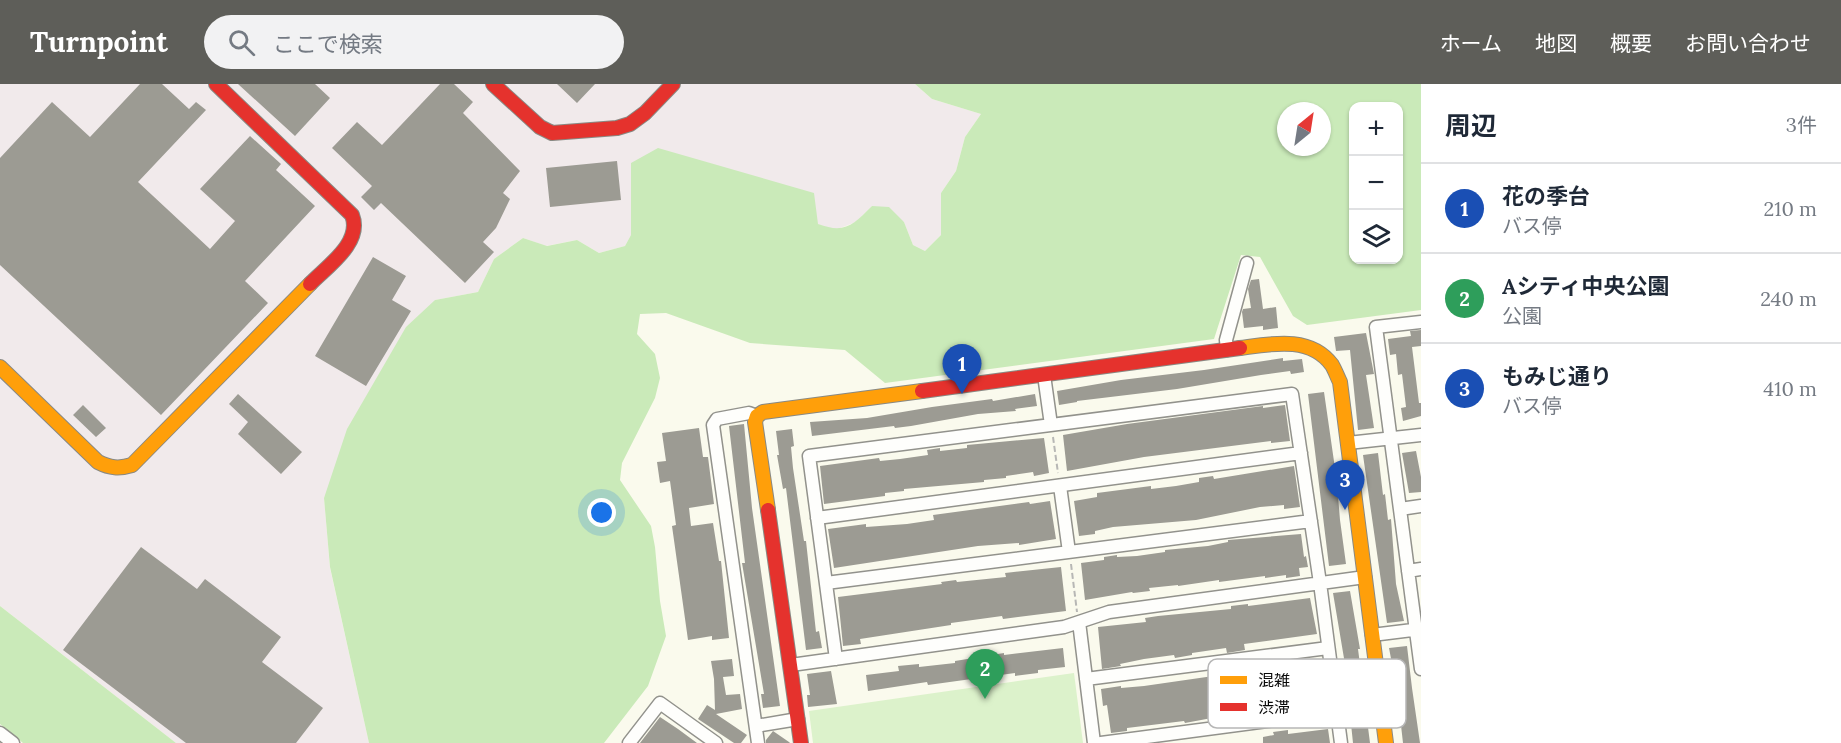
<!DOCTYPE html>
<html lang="ja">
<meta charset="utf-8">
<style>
:root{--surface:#fff;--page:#f2f2f3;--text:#1f2937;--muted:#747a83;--line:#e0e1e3;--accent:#5e5e59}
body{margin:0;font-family:Lora,"Noto Sans JP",serif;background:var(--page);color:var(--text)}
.controls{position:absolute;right:18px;top:18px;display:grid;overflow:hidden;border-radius:12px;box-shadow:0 2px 4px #0004}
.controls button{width:54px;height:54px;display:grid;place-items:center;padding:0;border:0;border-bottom:2px solid var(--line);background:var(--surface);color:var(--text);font:30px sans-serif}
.compass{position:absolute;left:1277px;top:18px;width:54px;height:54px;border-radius:50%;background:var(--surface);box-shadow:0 2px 4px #0004;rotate:30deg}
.you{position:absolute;left:602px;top:429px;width:21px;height:21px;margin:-15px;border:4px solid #fff;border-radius:50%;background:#1a73e8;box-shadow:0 0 0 9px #1a73e833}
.badge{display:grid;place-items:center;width:39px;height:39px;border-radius:50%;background:var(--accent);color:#fff;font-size:20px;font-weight:700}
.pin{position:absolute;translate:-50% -50px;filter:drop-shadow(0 2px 3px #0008)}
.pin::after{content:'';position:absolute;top:32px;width:21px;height:18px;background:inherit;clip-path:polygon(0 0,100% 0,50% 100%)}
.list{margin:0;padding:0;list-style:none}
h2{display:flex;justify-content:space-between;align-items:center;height:78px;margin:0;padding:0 24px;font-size:26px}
h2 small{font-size:20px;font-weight:400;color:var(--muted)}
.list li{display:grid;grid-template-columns:39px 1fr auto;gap:18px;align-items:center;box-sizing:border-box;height:90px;padding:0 24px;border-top:2px solid var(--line)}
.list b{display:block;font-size:22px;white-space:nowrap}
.list p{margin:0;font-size:20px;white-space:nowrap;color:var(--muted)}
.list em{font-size:20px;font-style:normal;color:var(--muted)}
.icon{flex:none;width:33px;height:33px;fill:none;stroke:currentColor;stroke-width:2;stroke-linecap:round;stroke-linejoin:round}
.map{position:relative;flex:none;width:1421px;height:659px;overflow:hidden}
header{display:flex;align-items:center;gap:36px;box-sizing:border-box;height:84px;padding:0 30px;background:var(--accent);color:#fff}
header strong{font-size:28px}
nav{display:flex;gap:33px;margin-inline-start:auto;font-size:21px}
.search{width:420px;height:54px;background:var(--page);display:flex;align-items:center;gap:15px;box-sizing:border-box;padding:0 21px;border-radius:33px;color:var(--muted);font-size:22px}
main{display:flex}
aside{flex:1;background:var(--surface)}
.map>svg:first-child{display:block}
.industrial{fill:#f1eaeb}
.green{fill:#dcf2cb}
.forest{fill:#caeab9;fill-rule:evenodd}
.building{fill:#9c9b93}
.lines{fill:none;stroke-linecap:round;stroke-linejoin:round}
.street-casing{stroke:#92928c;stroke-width:15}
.slow-casing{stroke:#898983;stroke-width:16}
.jam-casing{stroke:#898983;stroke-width:16}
.path{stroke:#b7b7b5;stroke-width:2;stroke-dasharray:6 3;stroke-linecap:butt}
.street{stroke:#fefefc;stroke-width:12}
.slow{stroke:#ff9f0a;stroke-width:14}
.jam{stroke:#e5322d;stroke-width:14}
.key{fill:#fff;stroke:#b6b6b6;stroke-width:1.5}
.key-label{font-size:16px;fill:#0a0a0a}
</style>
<header>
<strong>Turnpoint</strong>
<div class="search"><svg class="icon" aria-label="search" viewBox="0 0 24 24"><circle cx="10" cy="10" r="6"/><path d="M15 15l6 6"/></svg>ここで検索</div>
<nav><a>ホーム</a><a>地図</a><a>概要</a><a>お問い合わせ</a></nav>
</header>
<main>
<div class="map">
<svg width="1421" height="659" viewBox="0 0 1421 659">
<rect width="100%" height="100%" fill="#fafaed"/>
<path class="industrial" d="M 0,0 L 915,0 L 932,15 L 981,30 L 965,53 L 956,87 L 941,109 L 941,151 L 925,167 L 913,161 L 904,138 L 872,122 L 856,138 L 835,146 L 631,79 L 631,151 L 625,162 L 599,169 L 577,156 L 546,162 L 523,154 L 494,175 L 478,208 L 435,216 L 324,414 L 330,484 L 369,659 L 176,659 L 0,522 Z"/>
<path class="green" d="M 1074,589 L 1083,659 L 813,659 L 809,627 Z"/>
<path class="forest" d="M 915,0 L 1421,0 L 1421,226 L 1307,241 L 1293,232 L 1260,173 L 1241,171 L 1214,255 L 885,299 L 845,266 L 750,259 L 666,229 L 640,230 L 637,250 L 655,270 L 660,294 L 655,314 L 622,379 L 620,396 L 651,442 L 655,463 L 660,517 L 666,552 L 648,602 L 604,659 L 369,659 L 330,483 L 324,414 L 347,345 L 406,243 L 435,216 L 478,208 L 494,175 L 523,154 L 547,162 L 577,156 L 599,169 L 625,162 L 631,151 L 631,79 L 658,64 L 814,109 L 818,140 C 845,150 853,141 872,122 L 889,123 L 904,138 L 913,161 L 925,167 L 941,151 L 941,109 L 956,87 L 965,53 L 981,30 L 932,15 ZM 1354,22 L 1398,22 L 1398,176 L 1354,176 ZM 1286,27 L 1322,27 L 1322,63 L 1286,63 Z
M 0,522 L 176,659 L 23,659 L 0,640 Z"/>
<path class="building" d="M 140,0 L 162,0 L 189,25 L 196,18 L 206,26 L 138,98 L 210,165 L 235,137 L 200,105 L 250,52 L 281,80 L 276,86 L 315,122 L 245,197 L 268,219 L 161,331 L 0,181 L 0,74 L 52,18 L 90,53 Z
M 238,0 L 315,0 L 330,14 L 295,52 Z
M 440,0 L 454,0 L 473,18 L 463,29 L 520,87 L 503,109 L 510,115 L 496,144 L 483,158 L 494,168 L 465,199 L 381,119 L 374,126 L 361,113 L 372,102 L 332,64 L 357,38 L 382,61 Z
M 557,0 L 595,0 L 577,19 Z
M 617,77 L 621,116 L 550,123 L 546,84 Z
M 373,173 L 406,192 L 392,216 L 411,227 L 366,302 L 315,272 Z
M 1259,195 L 1263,225 L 1276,223 L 1278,244 L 1263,246 L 1263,242 L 1244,244 L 1242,228 L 1243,225 L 1251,224 L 1248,205 L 1251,196 Z
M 1421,246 L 1421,262 L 1412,263 L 1419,319 L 1421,319 L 1421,332 L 1403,337 L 1401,324 L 1406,323 L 1402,290 L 1398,291 L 1396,270 L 1390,271 L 1388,255 L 1411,252 L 1410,247 Z
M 1366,249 L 1374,290 L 1366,291 L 1374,344 L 1358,346 L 1350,266 L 1336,267 L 1334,253 Z
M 1283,274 L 1283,277 L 1302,275 L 1304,288 L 1291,290 L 1290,287 L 1261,291 L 1177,305 L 1077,317 L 1077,318 L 1059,321 L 1057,307 L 1121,296 L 1204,286 Z
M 1324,308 L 1339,412 L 1338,412 L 1340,436 L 1346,480 L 1329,482 L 1308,310 Z
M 238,310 L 302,368 L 281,390 L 238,350 L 248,338 L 229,320 Z
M 1035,310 L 1037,322 L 1015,325 L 1016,327 L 978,330 L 911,342 L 895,344 L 894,342 L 812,352 L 810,338 L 867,334 L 932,323 L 992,315 L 993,317 Z
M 83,321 L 106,344 L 96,353 L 73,331 Z
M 1285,321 L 1290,357 L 1271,359 L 1271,357 L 1144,373 L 1067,387 L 1063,351 L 1127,340 L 1263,322 L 1263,324 Z
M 744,340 L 752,424 L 780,622 L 763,624 L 761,610 L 764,610 L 742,479 L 745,479 L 729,342 Z
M 699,344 L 703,373 L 708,373 L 714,420 L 689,424 L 691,442 L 713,439 L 719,477 L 721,477 L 729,554 L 712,556 L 712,552 L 688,556 L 672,442 L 676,441 L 670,397 L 660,399 L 657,378 L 666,377 L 662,349 Z
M 792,345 L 794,362 L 791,363 L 793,384 L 804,457 L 806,457 L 816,548 L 819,547 L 822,564 L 806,566 L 786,404 L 783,405 L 777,371 L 779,371 L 776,347 Z
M 1044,354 L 1049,389 L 1034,392 L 1033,388 L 1006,392 L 1006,394 L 984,396 L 984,398 L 904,405 L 904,407 L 885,409 L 885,412 L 824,420 L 820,382 L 879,374 L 880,377 L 900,375 L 928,371 L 927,366 L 940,364 L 940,367 L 967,364 L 967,361 Z
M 1416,367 L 1421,393 L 1421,408 L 1409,409 L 1402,369 Z
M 1378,369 L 1383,411 L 1385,410 L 1388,436 L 1391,435 L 1396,500 L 1404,537 L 1387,539 L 1363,371 Z
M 1294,382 L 1300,423 L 1284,425 L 1284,421 L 1260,423 L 1196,436 L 1113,443 L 1095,447 L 1095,450 L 1079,452 L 1074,417 L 1097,413 L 1097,409 L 1151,402 L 1151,405 L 1176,402 L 1199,398 L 1199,394 L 1213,392 L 1214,395 Z
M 1050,417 L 1056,455 L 1019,461 L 1019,459 L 978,462 L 834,484 L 828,445 L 866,440 L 866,443 L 907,440 L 934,436 L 933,431 L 1029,418 L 1030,420 Z
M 1301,450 L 1304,473 L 1306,472 L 1308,483 L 1299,484 L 1300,492 L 1286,494 L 1286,491 L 1265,494 L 1265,492 L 1219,498 L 1219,496 L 1178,502 L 1178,501 L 1149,504 L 1150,507 L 1133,509 L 1132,508 L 1085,516 L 1081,479 L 1104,476 L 1104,473 L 1117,471 L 1117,473 L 1137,472 L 1165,468 L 1165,466 L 1208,462 L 1228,458 L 1228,456 Z
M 141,463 L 197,505 L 205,495 L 281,553 L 262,578 L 323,624 L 296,659 L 186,659 L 63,566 Z
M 1061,483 L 1066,527 L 1003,535 L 1002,532 L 951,539 L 951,541 L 860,555 L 861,560 L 843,562 L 838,513 L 942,500 L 941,498 L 956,496 L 957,498 L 1006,493 L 1005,489 Z
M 1350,507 L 1360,565 L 1358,565 L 1370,659 L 1353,659 L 1348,611 L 1346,611 L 1345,598 L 1348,598 L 1333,509 Z
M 1310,514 L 1317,550 L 1244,560 L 1245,566 L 1227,569 L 1226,564 L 1192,569 L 1192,571 L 1175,574 L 1174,571 L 1144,575 L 1120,580 L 1121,582 L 1102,585 L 1098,543 L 1146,538 L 1145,534 L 1158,532 L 1231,525 L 1231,522 L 1248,520 L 1248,522 Z
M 1407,562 L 1412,604 L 1420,659 L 1403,659 L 1397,606 L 1389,564 Z
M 1063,564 L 1065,583 L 1038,586 L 1038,589 L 1015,592 L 1015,589 L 928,601 L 927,598 L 868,607 L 866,591 L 899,587 L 898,582 L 919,580 L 919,583 L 955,579 L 955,577 L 1004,569 L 1004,571 Z
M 732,575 L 734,592 L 723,593 L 726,611 L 740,610 L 742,625 L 716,630 L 747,651 L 741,659 L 734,659 L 698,635 L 707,621 L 715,626 L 714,595 L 711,577 Z
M 1321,577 L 1326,620 L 1308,623 L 1307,619 L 1261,627 L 1260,625 L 1185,639 L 1184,637 L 1127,644 L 1127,647 L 1111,649 L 1107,621 L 1103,622 L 1101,605 L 1121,602 L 1121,604 L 1144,602 L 1262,585 L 1262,583 L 1275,582 L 1275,583 Z
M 831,587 L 837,620 L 808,623 L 807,611 L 810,611 L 807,590 Z
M 660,633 L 678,645 L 697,659 L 640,659 Z
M 1328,645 L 1330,659 L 1263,659 L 1263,653 L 1274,651 L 1273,648 L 1288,646 L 1288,650 Z
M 773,647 L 789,658 L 790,659 L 766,659 L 766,656 Z"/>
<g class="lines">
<g class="street-casing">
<path id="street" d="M 1421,238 L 1376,243 L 1421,585
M 1227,266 L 1226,256 L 1247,179
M 1044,291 L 1051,341
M 757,332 L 749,329 L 717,335 L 713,341 L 758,659
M 1348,359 L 1421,351
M 1060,402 L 1069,468
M 1400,425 L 1421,422
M 817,434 L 1301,369
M 1408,487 L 1421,485
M 826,499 L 1311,437
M 1079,538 L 1094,659
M 1372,551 L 1421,545
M 836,575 L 809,372 L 1292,310 L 1320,499 L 1341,659
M 791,581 L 1064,543 L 1109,528 L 1365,493
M 1086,595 L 1328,564
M 756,642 L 798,635
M 0,649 L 13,659
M 629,659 L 660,619 L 716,659
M 1101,659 L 1337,628"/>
</g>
<g class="slow-casing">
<path id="slow" d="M 1240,264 C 1270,260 1310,251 1332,281 C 1335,286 1337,292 1340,298 L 1386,659
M 0,283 L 98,378 C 110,384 119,385 132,381 L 310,200
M 768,426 L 755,338 L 757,332 L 763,328 L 922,307"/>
</g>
<g class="jam-casing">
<path id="jam" d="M 216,0 L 352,131 C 363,159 326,183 310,200
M 493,0 L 540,43 L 552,49 L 617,44 L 630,40 L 645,29 L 673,0
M 922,307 L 1240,264
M 768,426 L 801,659"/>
</g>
<path class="path" d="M 1053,353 L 1058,389
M 1071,480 L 1077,528"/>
<use href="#street" class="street"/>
<use href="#slow" class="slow"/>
<use href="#jam" class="jam"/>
</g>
<rect x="1208" y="575" width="198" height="69" rx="9" class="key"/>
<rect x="1220" y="592" width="27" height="8" fill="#ff9f0a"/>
<rect x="1220" y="619" width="27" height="8" fill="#e5322d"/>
<g class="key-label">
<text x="1258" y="602">混雑</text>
<text x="1258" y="629">渋滞</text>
</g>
</svg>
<div class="controls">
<button>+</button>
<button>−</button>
<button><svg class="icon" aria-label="layers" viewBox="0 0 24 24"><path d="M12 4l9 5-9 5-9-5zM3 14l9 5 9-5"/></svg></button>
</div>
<svg class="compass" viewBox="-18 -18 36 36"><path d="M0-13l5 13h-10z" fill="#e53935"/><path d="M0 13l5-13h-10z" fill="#747a83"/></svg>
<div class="you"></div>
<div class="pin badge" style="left:962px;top:310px;background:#1a4fb4">1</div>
<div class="pin badge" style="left:985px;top:615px;background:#2e9e5b">2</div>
<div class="pin badge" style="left:1345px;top:426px;background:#1a4fb4">3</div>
</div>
<aside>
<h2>周辺<small>3件</small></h2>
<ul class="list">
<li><span class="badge" style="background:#1a4fb4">1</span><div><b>花の季台</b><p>バス停</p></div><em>210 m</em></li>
<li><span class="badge" style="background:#2e9e5b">2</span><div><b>Aシティ中央公園</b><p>公園</p></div><em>240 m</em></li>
<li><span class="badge" style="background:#1a4fb4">3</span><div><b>もみじ通り</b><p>バス停</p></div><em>410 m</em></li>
</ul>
</aside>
</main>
